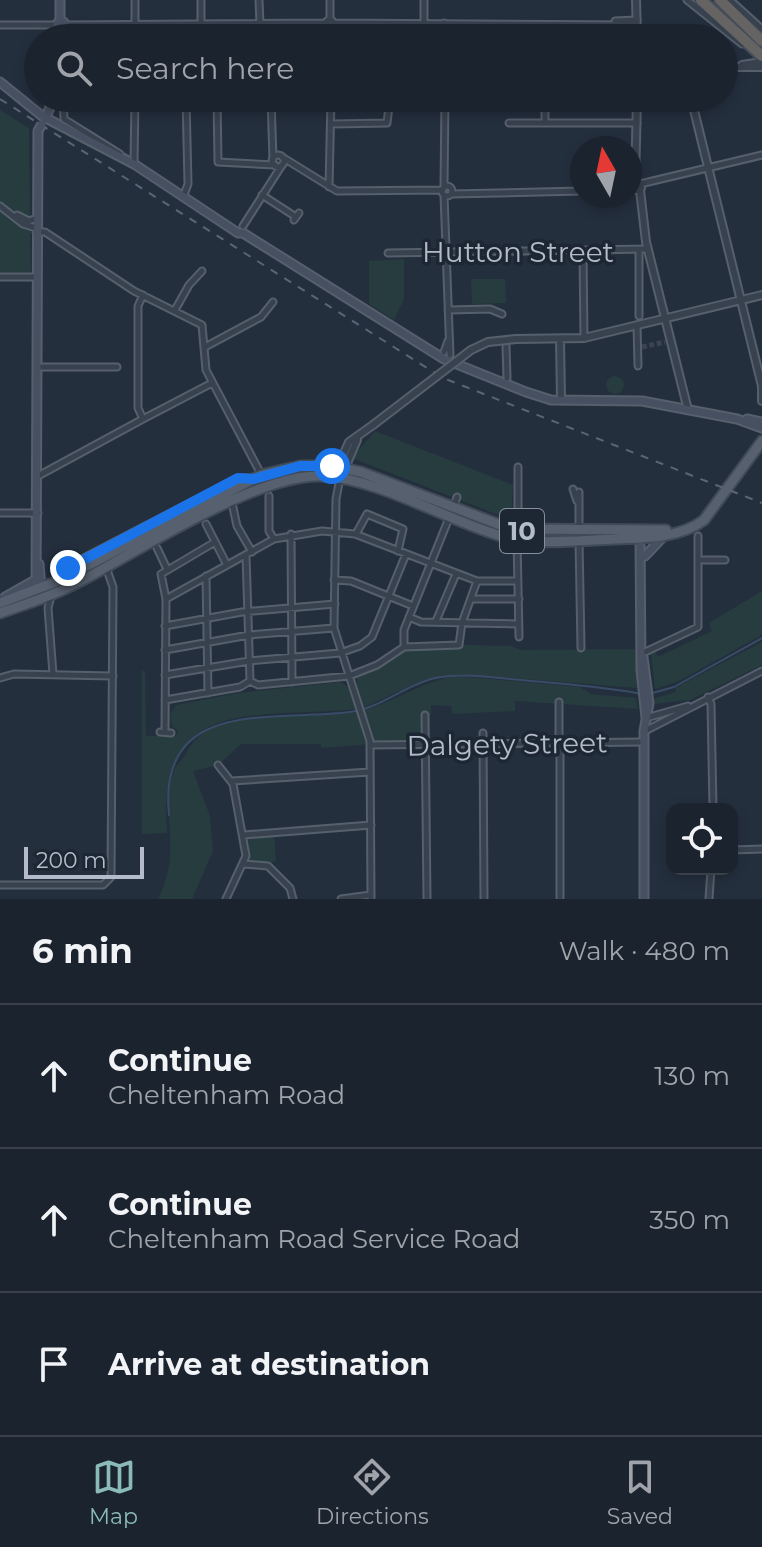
<!DOCTYPE html>
<meta charset="utf-8">
<style>
:root{--surface:#1b232e;--page:#282f3a;--text:#f1f3f6;--muted:#a0a4aa;--line:#39404a;--accent:#8bbbb9}
body{margin:0;font-family:Montserrat,sans-serif;background:var(--page);color:var(--text)}
.controls{position:absolute;right:24px;bottom:24px;display:grid;overflow:hidden;border-radius:16px;box-shadow:0 4px 12px #0003}
.controls button{width:72px;height:72px;display:grid;place-items:center;padding:0;border:0;border-bottom:2px solid var(--line);background:var(--surface);color:var(--text);font:40px sans-serif}
.compass{position:absolute;left:570px;top:136px;width:72px;height:72px;border-radius:50%;background:var(--surface);box-shadow:0 4px 12px #0003;rotate:351deg}
.scale{position:absolute;left:24px;bottom:20px;width:120px;box-sizing:border-box;padding-left:8px;border:4px solid #b4bcc9;border-top:0;font-size:22px;line-height:28px;white-space:nowrap;color:#b4bcc9;-webkit-text-stroke:6px #1d2633;paint-order:stroke}
.stop{position:absolute;width:24px;height:24px;margin:-18px;border:6px solid #1a73e8;border-radius:50%;background:#fff}
.stop.end{background:#1a73e8;border-color:#fff;box-shadow:0 2px 8px #0008}
.list{margin:0;padding:0;list-style:none}
h2{display:flex;justify-content:space-between;align-items:center;height:104px;margin:0;padding:0 32px;font-size:34px}
h2 small{font-size:26px;font-weight:400;color:var(--muted)}
.list li{display:grid;grid-template-columns:52px 1fr auto;gap:24px;align-items:center;box-sizing:border-box;height:144px;padding:0 32px;border-top:2px solid var(--line)}
.list b{display:block;font-size:30px;white-space:nowrap}
.list p{margin:0;font-size:26px;white-space:nowrap;color:var(--muted)}
.list em{font-size:26px;font-style:normal;color:var(--muted)}
.icon{flex:none;width:44px;height:44px;fill:none;stroke:currentColor;stroke-width:2;stroke-linecap:round;stroke-linejoin:round}
.map{position:relative;flex:none;width:762px;height:899px;overflow:hidden}
.search{position:absolute;background:var(--surface);box-shadow:0 4px 12px #0003;left:24px;right:24px;top:24px;height:88px;display:flex;align-items:center;gap:20px;box-sizing:border-box;padding:0 28px;border-radius:44px;color:var(--muted);font-size:30px}
.sheet{height:536px;background:var(--surface)}
nav{display:flex;justify-content:space-around;align-items:center;box-sizing:border-box;height:112px;border-top:2px solid var(--line);background:var(--surface);font-size:22px;color:var(--muted)}
nav a{display:grid;justify-items:center;gap:4px}
nav .on{color:var(--accent)}
.map>svg:first-child{display:block}
.green{fill:#263c3f}
.lines{fill:none;stroke-linecap:round;stroke-linejoin:round}
.stream{stroke:#394c67;stroke-width:2}
.minor-tunnel{stroke:#3a4453;stroke-width:5;stroke-dasharray:5 2.5;stroke-linecap:butt}
.minor-casing{stroke:#565f6c;stroke-width:9}
.tertiary-casing{stroke:#565f6c;stroke-width:10}
.secondary-casing{stroke:#565f6c;stroke-width:11}
.primary-casing{stroke:#414a57;stroke-width:13}
.trunk-casing{stroke:#434c59;stroke-width:14}
.minor{stroke:#38414e;stroke-width:5}
.tertiary{stroke:#38414e;stroke-width:6}
.secondary{stroke:#465061;stroke-width:7}
.primary{stroke:#56606e;stroke-width:9}
.trunk{stroke:#656462;stroke-width:10}
.rail{stroke:#5a6575;stroke-width:2;stroke-dasharray:8 8;stroke-linecap:butt}
.tertiary-bridge-casing{stroke:#565f6c;stroke-width:10;stroke-linecap:butt}
.secondary-bridge-casing{stroke:#565f6c;stroke-width:11;stroke-linecap:butt}
.tertiary-bridge{stroke:#38414e;stroke-width:6}
.secondary-bridge{stroke:#465061;stroke-width:7}
.route{stroke:#1a73e8;stroke-width:10}
.labels{text-anchor:middle;stroke-width:7;stroke-linejoin:round;paint-order:stroke}
.shield{fill:#1d2633;stroke:#878f9c;stroke-width:2}
.shield-label{font-size:26px;font-weight:bold;fill:#b4bcc9}
.street-label{font-size:28px;fill:#b4bcc9;stroke:#1d2633}
</style>
<div class="map">
<svg width="762" height="899" viewBox="0 0 762 899">
<rect width="100%" height="100%" fill="#242f3e"/>
<path class="green" d="M 0,110 L 29,128 L 31,281 L 0,281 Z
M 404,259 L 404,299 L 394,320 L 369,304 L 369,261 Z
M 471,279 L 505,279 L 506,303 L 472,304 Z
M606 385a9 9 0 1 1 18 0a9 9 0 1 1-18 0Z
M 375,431 L 513,485 L 511,520 L 352,458 Z
M 762,591 L 762,635 L 679,681 L 655,689 L 651,654 L 655,651 L 658,657 L 712,631 L 709,623 Z
M 762,642 L 762,665 L 690,700 L 654,704 L 655,698 L 676,692 L 675,688 Z
M 465,645 L 511,646 L 521,650 L 636,649 L 637,688 L 460,674 L 424,680 L 362,708 L 356,677 L 406,648 Z
M 142,671 L 145,671 L 146,736 L 176,736 L 178,731 L 172,726 L 170,715 L 176,705 L 238,693 L 341,682 L 348,687 L 356,709 C 257,720 156,692 167,833 L 142,834 Z
M 459,676 L 580,687 L 591,694 L 636,698 L 638,709 L 515,701 L 515,711 L 453,714 L 451,706 L 431,705 L 431,715 L 424,715 L 424,740 L 321,748 L 321,744 L 241,744 L 218,765 L 193,771 L 210,816 L 213,851 L 192,899 L 158,899 C 183,850 160,819 173,774 C 175,764 182,761 186,754 C 213,698 310,724 361,711 C 396,702 422,680 459,676 Z
M 274,835 L 276,860 L 270,864 L 250,862 L 248,838 Z"/>
<g class="lines">
<path class="stream" d="M 649,694 L 674,687 L 762,638
M 169,815 C 157,696 275,722 350,712 C 381,708 405,685 435,678 C 463,672 493,678 521,680 C 562,684 602,686 642,694"/>
<path class="minor-tunnel" d="M 642,347 L 665,342"/>
<g class="minor-casing">
<path id="minor" d="M 135,0 L 135,38
M 201,0 L 201,24
M 259,0 L 260,24
M 424,0 L 424,23
M 687,0 L 742,44
M 730,0 L 762,29
M 330,18 L 334,23 L 329,26 L 326,22 L 330,18 L 330,0
M 615,21 L 637,20
M 334,23 L 637,25
M 216,24 L 217,38
M 0,25 L 57,25
M 65,25 L 326,23
M 329,26 L 330,38
M 444,38 L 444,23
M 63,98 L 64,119 L 120,154
M 217,98 L 218,162 L 275,165
M 271,98 L 273,160
M 509,123 L 637,123
M 545,123 L 545,98
M 331,124 L 387,123 L 390,98
M272 161a6 6 0 1 1 12 0a6 6 0 1 1-12 0Z
M 282,157 L 337,191 L 443,190
M 134,164 L 135,98
M 640,184 L 762,155
M442 191a5 5 0 1 1 10 0a5 5 0 1 1-10 0Z
M 329,187 L 331,98
M 444,187 L 445,98
M 451,194 L 582,191
M 184,195 L 188,184 L 186,98
M 262,195 L 296,217
M 444,195 L 450,355
M 0,206 L 23,224 L 36,228
M 17,215 L 29,221 L 37,218
M 294,220 L 299,213
M 243,226 L 282,165
M 36,232 L 45,232 L 134,291 L 202,325 L 206,370 L 261,474
M 583,252 L 584,338
M 388,253 L 648,249
M 0,277 L 37,277
M 175,310 L 189,285 L 202,271
M 448,310 L 490,309 L 502,314
M 639,316 L 639,251
M 637,325 L 638,366
M 506,346 L 507,378
M 205,347 L 261,317 L 273,302
M 444,352 L 448,341
M 37,367 L 117,367
M 143,419 L 212,383
M 518,467 L 518,530
M 38,476 L 143,419 L 138,408 L 138,306 L 143,295
M 340,478 L 336,499 L 334,628 L 370,741 L 371,899
M 573,489 L 577,501
M 579,492 L 579,530
M 269,496 L 269,531 L 274,539
M 232,503 L 237,526 L 252,552
M 453,508 L 457,497
M 0,513 L 38,513
M 206,524 L 227,565
M 291,534 L 292,682
M 356,534 L 367,514 L 403,529 L 398,551
M 517,539 L 519,637
M 579,541 L 581,648
M 157,548 L 166,567
M 246,555 L 250,681
M 698,560 L 725,560
M 206,576 L 208,693
M 64,577 L 72,564 L 238,478 L 253,478
M 334,580 L 351,581 L 413,606
M 51,596 L 48,608 L 53,674
M 166,599 L 274,539 L 322,531 L 355,534 L 477,581 L 518,581
M 471,599 L 519,599
M 409,617 L 421,622 L 518,624
M 436,621 L 456,574
M 165,626 L 242,612 L 335,604
M 404,647 L 404,630 L 449,518
M 165,650 L 249,635 L 334,628
M 643,653 L 698,627 L 698,536
M 165,675 L 249,661 L 340,653 L 360,646 L 372,637 L 406,554
M 0,678 L 14,674 L 113,676
M 250,681 L 258,685 L 349,676 L 377,665 L 404,647 L 459,645 L 462,623 L 477,581
M 708,697 L 711,704 L 713,809
M 165,700 L 240,687 L 250,681
M 425,715 L 427,899
M 646,718 L 688,706
M 165,731 L 166,599 L 161,574 L 215,542
M 645,731 L 762,671
M 160,732 L 171,733
M 483,733 L 484,899
M 559,743 L 559,702
M 560,743 L 560,899
M 370,745 L 644,742
M 218,765 L 233,784 L 246,856 L 226,899
M 232,781 L 370,772
M 243,835 L 371,825
M 732,850 L 762,849
M 244,864 L 268,866 L 290,888 L 293,899
M 0,885 L 103,885 L 111,877 L 113,587 L 106,567
M 341,899 L 371,895
M 709,899 L 711,869"/>
</g>
<g class="tertiary-casing">
<path id="tertiary" d="M 636,0 L 637,38
M 742,65 L 762,62
M 724,67 L 762,67
M 691,98 L 762,386
M 639,183 L 641,188 L 637,190 L 634,185 Z
M 635,184 L 637,98
M 640,190 L 646,242 L 688,410
M 516,339 L 584,338 L 762,295
M 560,340 L 561,400
M 762,386 L 762,401
M 338,467 L 349,442 L 373,425
M 345,468 L 357,440"/>
</g>
<g class="secondary-casing">
<path id="secondary" d="M 60,0 L 60,21
M57 25a4 4 0 1 1 8 0a4 4 0 1 1-8 0Z
M 0,82 L 42,116 L 134,164 L 238,233 L 243,233 L 444,359 L 526,392 L 551,400 L 642,401 L 737,419 L 762,428
M 45,119 L 54,98
M 747,419 L 762,422
M 640,538 L 641,670 L 646,718
M 645,556 L 662,538
M 39,564 L 41,588
M 36,590 L 38,131
M 5,597 L 35,580
M 643,657 L 649,703 L 644,731 L 644,899"/>
</g>
<g class="primary-casing">
<path id="primary" d="M 0,603 L 58,581 L 261,475 L 300,466 L 332,466 L 361,472 L 511,529 L 666,530
M 0,613 C 27,604 54,595 79,582 C 140,550 258,473 322,476 C 377,478 446,520 501,536 C 536,546 580,540 616,539 C 644,538 681,538 704,520 L 762,441"/>
</g>
<g class="trunk-casing">
<path id="trunk" d="M 701,0 L 762,56
M 720,0 L 762,41"/>
</g>
<use href="#minor" class="minor"/>
<use href="#tertiary" class="tertiary"/>
<use href="#secondary" class="secondary"/>
<use href="#primary" class="primary"/>
<use href="#trunk" class="trunk"/>
<path class="rail" d="M 0,99 L 443,378 L 762,503"/>
<g class="tertiary-bridge-casing">
<path id="tertiary-bridge" d="M 373,425 L 471,350 L 488,342 L 516,339"/>
</g>
<g class="secondary-bridge-casing">
<path id="secondary-bridge" d="M 38,131 L 42,124"/>
</g>
<use href="#tertiary-bridge" class="tertiary-bridge"/>
<use href="#secondary-bridge" class="secondary-bridge"/>
</g>
<g class="lines">
<path class="route" d="M 68,568 L 238,478 L 254,479 L 300,466 L 332,466"/>
</g>
<g class="labels">
<rect class="shield" x="500" y="509" width="44" height="44" rx="6"/>
<g class="shield-label">
<text x="522" y="540">10</text>
</g>
<g class="street-label">
<text x="518" y="262">Hutton Street</text>
<text transform="translate(507 744) rotate(-1)" y="10">Dalgety Street</text>
</g>
</g>
</svg>
<div class="controls">
<button><svg class="icon" aria-label="locate" viewBox="0 0 24 24"><circle cx="12" cy="12" r="6"/><path d="M12 2v4M12 18v4M2 12h4M18 12h4"/></svg></button>
</div>
<svg class="compass" viewBox="-18 -18 36 36"><path d="M0-13l5 13h-10z" fill="#e53935"/><path d="M0 13l5-13h-10z" fill="#a0a4aa"/></svg>
<div class="scale">200 m</div>
<div class="stop" style="left:332px;top:466px"></div>
<div class="stop end" style="left:68px;top:568px"></div>
<div class="search"><svg class="icon" aria-label="search" viewBox="0 0 24 24"><circle cx="10" cy="10" r="6"/><path d="M15 15l6 6"/></svg>Search here</div>
</div>
<section class="sheet">
<h2>6 min<small>Walk · 480 m</small></h2>
<ul class="list">
<li><svg class="icon" aria-label="ahead" viewBox="0 0 24 24"><path d="M12 20V5M6 11l6-6 6 6"/></svg><div><b>Continue</b><p>Cheltenham Road</p></div><em>130 m</em></li>
<li><svg class="icon" aria-label="ahead" viewBox="0 0 24 24"><path d="M12 20V5M6 11l6-6 6 6"/></svg><div><b>Continue</b><p>Cheltenham Road Service Road</p></div><em>350 m</em></li>
<li><svg class="icon" aria-label="arrive" viewBox="0 0 24 24"><path d="M6 21V4h12l-3 4 3 4H6"/></svg><div><b>Arrive at destination</b></div></li>
</ul>
</section>
<nav>
<a class="on"><svg class="icon" aria-label="map" viewBox="0 0 24 24"><path d="M3 6l6-2 6 2 6-2v14l-6 2-6-2-6 2zM9 4v14M15 6v14"/></svg>Map</a>
<a><svg class="icon" aria-label="directions" viewBox="0 0 24 24"><path d="M12 3l9 9-9 9-9-9zM9 14v-3h6M13 9l2 2-2 2"/></svg>Directions</a>
<a><svg class="icon" aria-label="saved" viewBox="0 0 24 24"><path d="M7 4h10v16l-5-4-5 4z"/></svg>Saved</a>
</nav>
